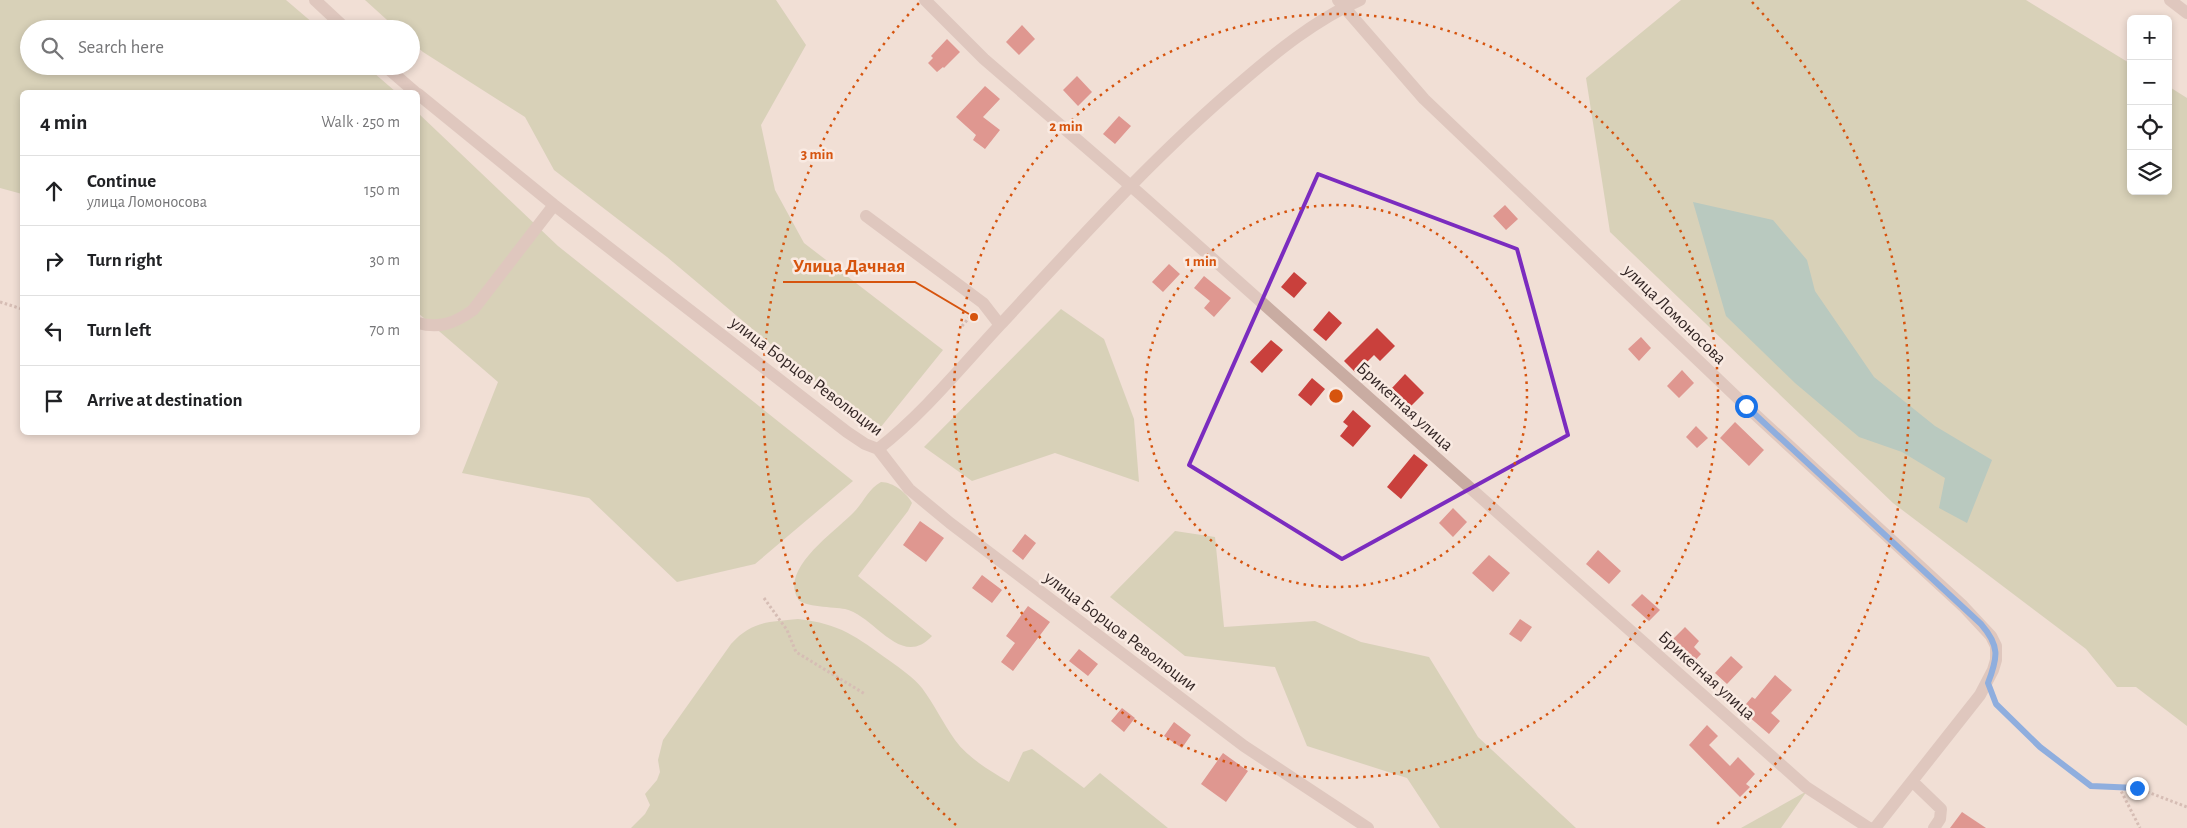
<!DOCTYPE html>
<meta charset="utf-8">
<style>
:root{--surface:#fff;--page:#f2f2f2;--text:#202124;--muted:#757577;--line:#e0e0e0}
body{margin:0;font-family:"Alegreya Sans",sans-serif;background:var(--page);color:var(--text)}
.controls{position:absolute;right:15px;top:15px;display:grid;overflow:hidden;border-radius:8px;box-shadow:0 2px 8px #0003}
.controls button{width:45px;height:45px;display:grid;place-items:center;padding:0;border:0;border-bottom:1px solid var(--line);background:var(--surface);color:var(--text);font:25px sans-serif}
.stop{position:absolute;width:15px;height:15px;margin:-11px;border:4px solid #1a73e8;border-radius:50%;background:#fff}
.stop.end{background:#1a73e8;border-color:#fff;box-shadow:0 1px 5px #0008}
.list{margin:0;padding:0;list-style:none}
h2{display:flex;justify-content:space-between;align-items:center;height:65px;margin:0;padding:0 20px;font-size:21px}
h2 small{font-size:16px;font-weight:400;color:var(--muted)}
.list li{display:grid;grid-template-columns:32px 1fr auto;gap:15px;align-items:center;box-sizing:border-box;height:70px;padding:0 20px;border-top:1px solid var(--line)}
.list b{display:block;font-size:19px;white-space:nowrap}
.list p{margin:0;font-size:16px;white-space:nowrap;color:var(--muted)}
.list em{font-size:16px;font-style:normal;color:var(--muted)}
.icon{flex:none;width:28px;height:28px;fill:none;stroke:currentColor;stroke-width:2;stroke-linecap:round;stroke-linejoin:round}
.map{position:relative;flex:none;width:2187px;height:828px;overflow:hidden}
.search{position:absolute;background:var(--surface);box-shadow:0 2px 8px #0003;left:20px;top:20px;width:400px;height:55px;display:flex;align-items:center;gap:12px;box-sizing:border-box;padding:0 18px;border-radius:28px;color:var(--muted);font-size:19px}
.panel{position:absolute;background:var(--surface);box-shadow:0 2px 8px #0003;left:20px;top:90px;width:400px;height:345px;border-radius:8px}
.map>svg:first-child{display:block}
.green{fill:#bbc096}
.water{fill:#75afa5}
.building{fill:#c9403c}
.lines{fill:none;stroke-linecap:round;stroke-linejoin:round}
.path{stroke:#b5958c;stroke-width:3;stroke-dasharray:2.5 2.5;stroke-linecap:butt}
.minor{stroke:#c9aca2;stroke-width:12}
.route{stroke:#1a73e8;stroke-width:6}
.marked{fill:none;stroke:#7b2cbf;stroke-width:4;stroke-linejoin:round}
.ring{fill:none;stroke:#d6540e;stroke-width:2.5;stroke-dasharray:2.5 5}
.labels{text-anchor:middle;stroke-width:5;stroke-linejoin:round;paint-order:stroke}
.street-label{font-size:18px;fill:#332625;stroke:#f9eae2}
.centre{fill:#d6540e;stroke:#f9eae2;stroke-width:2.5}
.ring-label{font-size:15px;text-anchor:middle;font-weight:bold;fill:#d6540e;stroke:#f9eae2;stroke-width:5;stroke-linejoin:round;paint-order:stroke}
.leader{fill:none;stroke:#d6540e;stroke-width:2}
.callout-dot{fill:#d6540e;stroke:#f9eae2;stroke-width:2}
.callout-label{font-size:19px;text-anchor:middle;font-weight:bold;fill:#d6540e;stroke:#f9eae2;stroke-width:5;stroke-linejoin:round;paint-order:stroke}
</style>
<div class="map">
<svg width="2187" height="828" viewBox="0 0 2187 828">
<rect width="100%" height="100%" fill="#f1dfd6"/>
<path class="green" d="M 0,0 L 286,0 L 320,29 L 29,29 L 29,66 L 366,66 L 396,92 L 22,92 L 22,194 L 0,188 Z
M 365,0 L 776,0 L 806,45 L 761,125 L 775,190 L 804,243 L 943,350 L 876,433 L 667,257 L 554,170 L 525,117 L 423,52 L 411,42 L 411,29 L 397,29 Z
M 1681,0 L 2026,0 L 2131,64 L 2131,191 L 2168,191 L 2168,86 L 2187,98 L 2187,726 L 2136,687 L 2117,687 L 2086,649 L 1893,503 L 1610,232 L 1586,78 Z
M 418,113 L 558,246 L 853,481 L 755,564 L 677,582 L 589,498 L 462,473 L 498,382 L 418,313 Z
M 1061,309 L 1104,339 L 1134,419 L 1139,482 L 1055,453 L 972,481 L 924,447 Z
M 881,482 C 893,482 907,493 912,503 L 908,511 L 858,576 L 932,636 C 901,670 874,615 845,609 C 834,607 803,607 798,599 C 779,569 836,531 854,512 C 864,502 868,489 881,482 Z
M 1175,531 L 1215,537 L 1224,627 L 1315,621 L 1361,642 L 1429,657 L 1478,737 L 1576,828 L 1440,828 L 1407,778 L 1307,746 L 1275,667 L 1185,656 L 1110,597 Z
M 798,619 C 841,624 855,636 890,661 C 901,669 913,677 922,688 C 934,704 943,723 955,740 C 968,758 990,771 1009,782 L 1023,752 L 1032,749 L 1084,788 L 1100,773 L 1168,828 L 631,828 L 645,814 L 650,805 L 645,794 L 657,780 L 660,772 L 658,760 L 663,740 L 731,644 C 752,621 768,622 798,619 Z
M 1807,791 L 1781,828 L 1741,828 Z"/>
<path class="water" d="M 1693,202 L 1773,220 L 1807,260 L 1815,291 L 1874,377 L 1935,426 L 1992,460 L 1967,523 L 1939,508 L 1945,478 L 1902,452 L 1859,437 L 1795,383 L 1726,316 Z"/>
<path class="building" d="M 1022,25 L 1035,39 L 1019,55 L 1006,42 Z
M 947,39 L 960,52 L 944,68 L 943,67 L 937,72 L 928,63 L 933,58 L 931,56 Z
M 1077,76 L 1092,92 L 1078,106 L 1063,90 Z
M 985,86 L 1000,99 L 983,117 L 1000,130 L 985,149 L 973,140 L 976,135 L 956,117 Z
M 1119,116 L 1131,126 L 1115,144 L 1103,134 Z
M 1505,205 L 1518,219 L 1506,230 L 1493,216 Z
M 1169,264 L 1180,274 L 1163,292 L 1152,282 Z
M 1294,272 L 1307,283 L 1294,298 L 1281,287 Z
M 1204,276 L 1231,298 L 1214,317 L 1204,308 L 1210,301 L 1194,288 Z
M 1329,311 L 1342,323 L 1326,341 L 1313,330 Z
M 1377,328 L 1395,346 L 1380,361 L 1374,355 L 1356,373 L 1344,361 Z
M 1641,337 L 1651,348 L 1639,361 L 1628,349 Z
M 1271,340 L 1283,350 L 1262,373 L 1250,362 Z
M 1682,370 L 1694,383 L 1679,398 L 1667,386 Z
M 1405,374 L 1424,393 L 1411,406 L 1392,388 Z
M 1312,378 L 1325,389 L 1311,406 L 1298,395 Z
M 1353,410 L 1371,426 L 1353,447 L 1340,436 L 1348,426 L 1343,422 Z
M 1735,422 L 1764,450 L 1749,466 L 1720,438 Z
M 1696,426 L 1708,438 L 1697,448 L 1686,437 Z
M 1414,454 L 1428,465 L 1401,499 L 1387,487 Z
M 1453,508 L 1467,522 L 1453,537 L 1439,523 Z
M 920,521 L 944,538 L 926,562 L 903,545 Z
M 1025,534 L 1036,543 L 1023,560 L 1012,551 Z
M 1598,550 L 1621,571 L 1609,584 L 1586,564 Z
M 1489,555 L 1510,573 L 1493,592 L 1472,573 Z
M 982,575 L 1002,590 L 992,603 L 972,588 Z
M 1642,594 L 1660,610 L 1649,621 L 1631,605 Z
M 1028,606 L 1050,622 L 1013,671 L 1001,662 L 1015,643 L 1006,636 Z
M 1520,619 L 1532,627 L 1521,642 L 1509,634 Z
M 1685,627 L 1699,641 L 1694,647 L 1701,654 L 1690,666 L 1681,658 L 1687,652 L 1673,639 Z
M 1079,649 L 1098,664 L 1088,676 L 1069,661 Z
M 1731,656 L 1743,667 L 1727,684 L 1715,673 Z
M 1775,675 L 1792,690 L 1771,713 L 1780,721 L 1769,734 L 1741,710 L 1752,697 L 1755,699 Z
M 1122,708 L 1135,718 L 1124,732 L 1111,721 Z
M 1174,722 L 1191,735 L 1182,748 L 1164,736 Z
M 1707,725 L 1718,736 L 1709,745 L 1730,766 L 1738,757 L 1755,774 L 1746,784 L 1750,787 L 1740,797 L 1689,745 Z
M 1223,753 L 1248,771 L 1226,802 L 1201,784 Z
M 1962,812 L 1986,828 L 1950,828 Z"/>
<g class="lines">
<path class="path" d="M 0,302 L 22,309
M 962,326 L 974,312
M 764,598 L 787,630 L 796,652 L 865,694
M 1993,697 L 1996,704 L 2040,747 L 2091,786 L 2137,788 L 2187,807
M 2119,787 L 2140,828"/>
<path class="minor" d="M 315,0 L 346,29
M 925,0 L 984,59 L 1140,194 L 1806,787 L 1869,828
M 1338,0 L 1424,99 L 1746,406 L 1963,606 L 1991,636 L 1996,646 L 1996,660 L 1993,670 L 1980,695 L 1875,828
M 2170,0 L 2187,13
M 385,66 L 415,92
M 418,94 L 554,205 L 847,432 L 865,444 L 878,449 L 909,489 L 950,523 L 1244,746 L 1368,828
M 866,216 L 983,303 L 1000,325
M 418,323 C 440,329 455,323 473,310 L 554,205
M 878,449 C 923,414 961,367 1000,325 C 1076,243 1153,157 1239,84 C 1276,52 1315,20 1360,0
M 1913,782 L 1941,809 L 1940,819 L 1934,828"/>
</g>
<g class="lines">
<path class="route" d="M 1746,406 L 1981,624 C 2000,646 1998,657 1988,683 L 1996,704 L 2040,747 L 2091,786 L 2137,788"/>
</g>
<path d="M0 0H2187V828H0ZM 1318,174 L 1517,249 L 1568,435 L 1342,559 L 1189,465 Z" fill="#f1dfd6" fill-opacity=".55" fill-rule="evenodd"/>
<path class="marked" d="M 1318,174 L 1517,249 L 1568,435 L 1342,559 L 1189,465 Z"/>
<g class="ring">
<circle cx="1336" cy="396" r="191"/>
<circle cx="1336" cy="396" r="382"/>
<path d="M956 825A573 573 0 0 1 920 2M1752 2A573 573 0 0 1 1716 825"/>
</g>
<g class="labels">
<g class="street-label">
<text transform="translate(1675 314) rotate(44)" y="6">улица Ломоносова</text>
<text transform="translate(807 376) rotate(37)" y="6">улица Борцов Революции</text>
<text transform="translate(1405 406) rotate(42)" y="6">Брикетная улица</text>
<text transform="translate(1121 631) rotate(37)" y="6">улица Борцов Революции</text>
<text transform="translate(1707 675) rotate(42)" y="6">Брикетная улица</text>
</g>
</g>
<circle cx="1336" cy="396" r="8" class="centre"/>
<g class="ring-label">
<text x="1066" y="131">2 min</text>
<text x="817" y="159">3 min</text>
<text x="1201" y="266">1 min</text>
</g>
<path class="leader" d="M974 317L915 282H783"/>
<circle class="callout-dot" cx="974" cy="317" r="5"/>
<g class="callout-label">
<text x="849" y="272">Улица Дачная</text>
</g>
</svg>
<div class="controls">
<button>+</button>
<button>−</button>
<button><svg class="icon" aria-label="locate" viewBox="0 0 24 24"><circle cx="12" cy="12" r="6"/><path d="M12 2v4M12 18v4M2 12h4M18 12h4"/></svg></button>
<button><svg class="icon" aria-label="layers" viewBox="0 0 24 24"><path d="M12 4l9 5-9 5-9-5zM3 14l9 5 9-5"/></svg></button>
</div>
<div class="stop" style="left:1746px;top:406px"></div>
<div class="stop end" style="left:2137px;top:788px"></div>
<div class="search"><svg class="icon" aria-label="search" viewBox="0 0 24 24"><circle cx="10" cy="10" r="6"/><path d="M15 15l6 6"/></svg>Search here</div>
<section class="panel">
<h2>4 min<small>Walk · 250 m</small></h2>
<ul class="list">
<li><svg class="icon" aria-label="ahead" viewBox="0 0 24 24"><path d="M12 20V5M6 11l6-6 6 6"/></svg><div><b>Continue</b><p>улица Ломоносова</p></div><em>150 m</em></li>
<li><svg class="icon" aria-label="right" viewBox="0 0 24 24"><path d="M7 20v-9h11M14 6l5 5-5 5"/></svg><div><b>Turn right</b></div><em>30 m</em></li>
<li><svg class="icon" aria-label="left" viewBox="0 0 24 24"><path d="M17 20v-9H6M10 6l-5 5 5 5"/></svg><div><b>Turn left</b></div><em>70 m</em></li>
<li><svg class="icon" aria-label="arrive" viewBox="0 0 24 24"><path d="M6 21V4h12l-3 4 3 4H6"/></svg><div><b>Arrive at destination</b></div></li>
</ul>
</section>
</div>
